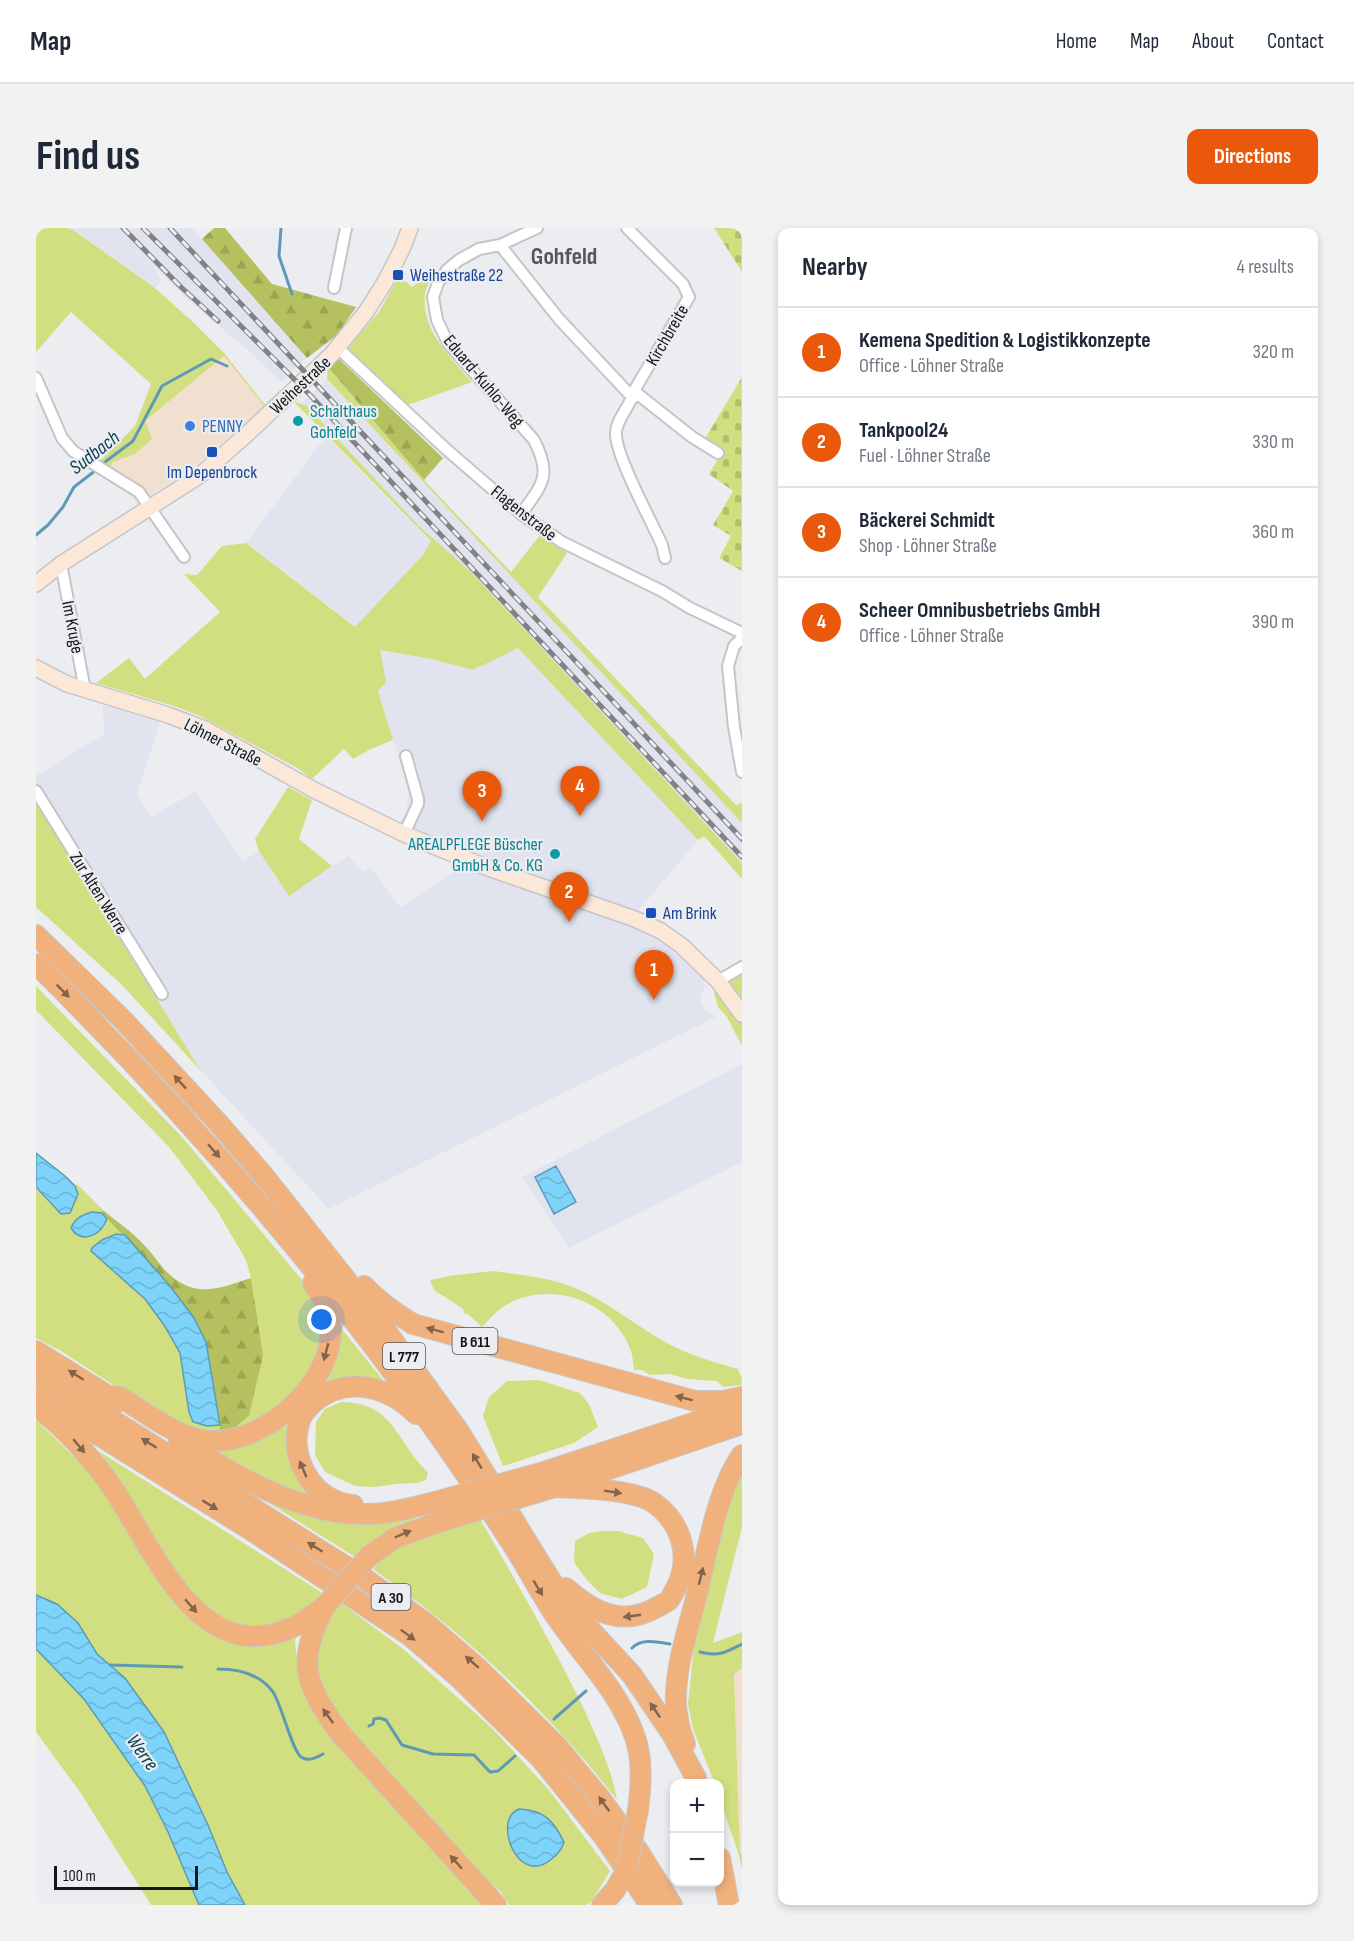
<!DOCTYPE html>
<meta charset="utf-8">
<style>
:root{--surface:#fff;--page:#f2f2f3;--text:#1f2937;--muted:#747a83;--line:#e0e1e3;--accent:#ea580c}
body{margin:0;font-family:"Sofia Sans Condensed",sans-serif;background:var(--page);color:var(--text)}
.controls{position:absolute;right:18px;bottom:18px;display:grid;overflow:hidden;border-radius:12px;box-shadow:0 3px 9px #0003}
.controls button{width:54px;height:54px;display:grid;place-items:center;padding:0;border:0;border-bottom:2px solid var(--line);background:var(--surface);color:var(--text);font:30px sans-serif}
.scale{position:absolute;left:18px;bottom:15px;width:144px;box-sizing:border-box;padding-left:6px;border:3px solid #151617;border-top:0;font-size:16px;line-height:21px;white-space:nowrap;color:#151617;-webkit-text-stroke:4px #ecedf0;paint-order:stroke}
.you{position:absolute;left:286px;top:1092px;width:21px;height:21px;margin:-15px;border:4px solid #fff;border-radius:50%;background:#1a73e8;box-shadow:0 0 0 9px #1a73e833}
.badge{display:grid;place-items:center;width:39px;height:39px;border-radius:50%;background:var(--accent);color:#fff;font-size:20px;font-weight:700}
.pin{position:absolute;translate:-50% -50px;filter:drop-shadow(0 2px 3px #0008)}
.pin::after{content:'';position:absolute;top:32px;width:21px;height:18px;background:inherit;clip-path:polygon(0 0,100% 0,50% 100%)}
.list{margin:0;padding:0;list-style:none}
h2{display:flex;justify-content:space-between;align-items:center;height:78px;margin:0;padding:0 24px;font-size:26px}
h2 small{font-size:20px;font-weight:400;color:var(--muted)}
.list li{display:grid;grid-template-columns:39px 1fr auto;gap:18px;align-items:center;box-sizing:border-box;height:90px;padding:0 24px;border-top:2px solid var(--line)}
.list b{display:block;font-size:22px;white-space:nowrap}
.list p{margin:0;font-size:20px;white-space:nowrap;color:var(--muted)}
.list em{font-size:20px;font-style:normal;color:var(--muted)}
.map{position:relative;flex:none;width:706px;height:1677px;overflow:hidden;border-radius:12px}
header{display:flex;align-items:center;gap:36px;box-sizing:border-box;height:84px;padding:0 30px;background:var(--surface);border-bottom:2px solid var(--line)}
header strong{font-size:28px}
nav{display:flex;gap:33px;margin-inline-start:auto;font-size:21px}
.intro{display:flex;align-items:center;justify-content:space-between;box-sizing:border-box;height:144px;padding:0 36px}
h1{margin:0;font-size:42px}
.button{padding:15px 27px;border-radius:12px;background:var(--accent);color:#fff;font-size:21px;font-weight:700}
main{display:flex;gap:36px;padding:0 36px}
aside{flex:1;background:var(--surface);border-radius:12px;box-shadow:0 3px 9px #0003}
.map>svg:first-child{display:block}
.commercial{fill:#f1e0cf}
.built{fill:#e1e3ee}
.green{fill:#d2df80}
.forest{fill:url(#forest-firs)}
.cemetery{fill:url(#cemetery-stones)}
.water{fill:url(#water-waves);stroke:#5e9ab5;stroke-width:1.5}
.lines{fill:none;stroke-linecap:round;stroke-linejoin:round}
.stream{stroke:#5e9ab5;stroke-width:3}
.street-casing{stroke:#c4c5c8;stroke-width:14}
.secondary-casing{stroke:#c4c5c8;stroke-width:18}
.highway-casing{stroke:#c7c7c7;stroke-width:22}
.street{stroke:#fff;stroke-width:10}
.secondary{stroke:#fbe8d8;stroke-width:15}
.highway{stroke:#f1b17d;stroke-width:20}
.rail-casing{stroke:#818284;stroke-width:5}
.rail{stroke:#ecedf0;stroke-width:3;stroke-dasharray:9;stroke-linecap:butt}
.highway-bridge-casing{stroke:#c7c7c7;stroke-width:22;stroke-linecap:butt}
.highway-bridge{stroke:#f1b17d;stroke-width:20}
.oneway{fill:#83644a}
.transit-dot{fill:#1a4fb4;stroke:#ecedf0;stroke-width:2}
.culture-dot{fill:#0f9aa8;stroke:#ecedf0;stroke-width:2}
.shop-dot{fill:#3f7fe0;stroke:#ecedf0;stroke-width:2}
.labels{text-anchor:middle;stroke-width:4.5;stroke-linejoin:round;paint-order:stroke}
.shield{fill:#ecedf0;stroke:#565658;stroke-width:1.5}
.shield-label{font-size:16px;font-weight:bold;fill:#151617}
.transit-label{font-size:18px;fill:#164399;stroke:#ecedf0;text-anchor:start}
.street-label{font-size:18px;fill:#151617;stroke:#ecedf0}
.culture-label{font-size:18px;fill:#0d838f;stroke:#ecedf0;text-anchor:start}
.shop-label{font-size:18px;fill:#366cbe;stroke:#ecedf0;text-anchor:start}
.water-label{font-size:20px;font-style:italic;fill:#083d50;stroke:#ecedf0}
.district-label{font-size:24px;font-weight:bold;fill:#56575a;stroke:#ecedf0}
</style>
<header>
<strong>Map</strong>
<nav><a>Home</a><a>Map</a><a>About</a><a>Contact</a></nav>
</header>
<div class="intro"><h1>Find us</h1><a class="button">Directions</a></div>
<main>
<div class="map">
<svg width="706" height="1677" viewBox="0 0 706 1677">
<defs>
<pattern id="forest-firs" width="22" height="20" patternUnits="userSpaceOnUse" patternTransform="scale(1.5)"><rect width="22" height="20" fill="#b5c15f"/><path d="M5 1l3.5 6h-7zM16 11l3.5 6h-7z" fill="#9ba552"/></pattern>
<pattern id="cemetery-stones" width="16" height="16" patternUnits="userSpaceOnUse" patternTransform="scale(1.5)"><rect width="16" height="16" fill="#d2df80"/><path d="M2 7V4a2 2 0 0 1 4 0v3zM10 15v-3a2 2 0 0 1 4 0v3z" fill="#b3bf6e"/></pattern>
<pattern id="water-waves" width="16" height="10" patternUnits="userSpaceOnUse" patternTransform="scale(1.5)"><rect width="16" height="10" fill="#7dd3f9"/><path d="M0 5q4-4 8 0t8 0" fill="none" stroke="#6bb4d5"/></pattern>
</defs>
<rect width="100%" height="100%" fill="#ecedf0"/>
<path class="commercial" d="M 188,128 L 229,179 L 156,240 L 113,268 L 74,241 L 77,234 L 99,226 L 113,206 L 109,193 Z
M 706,1440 L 706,1625 L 704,1626 L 698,1445 Z"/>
<path class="built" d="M 31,0 L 156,0 L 271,130 L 245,154 L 214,124 L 151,71 L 116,36 L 126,52 L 119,60 L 37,2 Z
M 291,151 L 706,595 L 706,635 L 434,343 L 383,298 L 271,178 L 265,175 Z
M 290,208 L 395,314 L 387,327 L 320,399 L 210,315 Z
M 482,420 L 662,612 L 596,690 L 671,742 L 668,751 L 669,758 L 665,766 L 665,776 L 670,782 L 680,789 L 293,981 L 165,843 L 0,574 L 0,548 L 68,506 L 67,477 L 124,494 L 101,566 L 116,589 L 159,563 L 207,633 L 223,623 L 253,667 L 312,628 L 327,644 L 335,640 L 365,680 L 425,639 L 431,627 L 362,598 L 370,584 L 373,563 L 342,463 L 349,454 L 343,422 L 395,431 L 437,442 Z
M 706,836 L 706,934 L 533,1020 L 486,949 Z"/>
<path class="green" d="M 0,0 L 31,0 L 37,2 L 119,60 L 157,94 L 188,125 L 230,178 L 229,179 L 188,128 L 109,193 L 116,211 L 99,226 L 77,234 L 74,241 L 62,235 L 99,198 L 115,156 L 35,84 L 0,124 Z
M 400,41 C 396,49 390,58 389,67 C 385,102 415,130 436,154 L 372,177 L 312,120 L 343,84 L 363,48 L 376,59 Z
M 292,139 L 388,252 L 475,344 L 504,307 L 531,325 L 502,369 L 700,577 L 706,575 L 706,595 L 291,151 Z
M 257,173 L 271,178 L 383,298 L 434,343 L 706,635 L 706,651 L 668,608 L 662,612 L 482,420 L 437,442 L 395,431 L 344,422 L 350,454 L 342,463 L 357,512 L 333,522 L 317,531 L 308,521 L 276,551 L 263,541 L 164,488 L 138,478 L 60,455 L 93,430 L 109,451 L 184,384 L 148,346 L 161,347 L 186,318 L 210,315 L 319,399 L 387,327 L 395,313 Z
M 252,559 L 276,572 L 263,611 L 296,638 L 253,668 L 223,623 L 219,611 Z
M 0,574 L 165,843 L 86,757 L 0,679 Z
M 702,745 L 706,745 L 706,818 L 691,789 L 682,779 L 678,765 Z
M 0,758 L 146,909 L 271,1058 L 282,1079 L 287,1103 L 281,1131 L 262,1159 L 229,1193 L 196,1203 L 220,1085 L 215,1050 L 210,1032 L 180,981 L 133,919 L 0,782 Z
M 41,956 L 67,982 L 66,985 L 56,984 L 68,999 L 71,991 L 89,1007 C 76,1005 66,1012 56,1020 L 55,1023 L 109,1071 L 128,1097 L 144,1125 L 153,1184 L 164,1195 L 171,1198 L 184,1197 L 183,1206 L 157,1203 L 85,1162 L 25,1123 L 0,1110 L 0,959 L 34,985 L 42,966 L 39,958 Z
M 458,1043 C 485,1047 513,1049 539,1060 C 573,1074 601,1099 633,1116 C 655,1128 679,1134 702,1141 L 706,1151 L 705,1157 L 687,1159 L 681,1153 L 651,1151 L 634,1146 L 614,1147 L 606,1142 L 598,1142 C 597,1136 597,1129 595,1123 C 577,1073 516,1051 470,1077 C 461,1082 453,1092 446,1099 L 431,1085 L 429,1087 L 427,1081 L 398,1062 L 394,1052 L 419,1047 Z
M 297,1090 L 351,1157 L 299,1154 L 256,1211 L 293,1277 L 246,1264 L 168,1217 L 256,1182 Z
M 503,1152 L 544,1165 L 553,1176 L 562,1199 L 538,1215 L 467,1238 L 447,1188 L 453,1169 L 471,1153 Z
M 305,1174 C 360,1175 359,1214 392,1244 L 390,1252 L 382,1255 L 360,1256 L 339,1259 L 319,1258 L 289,1244 L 279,1227 L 280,1194 L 289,1181 Z
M 0,1192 L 59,1249 L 155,1390 L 177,1408 L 198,1414 L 216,1416 L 243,1414 L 261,1406 L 259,1413 L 262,1439 L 273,1477 L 413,1640 L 450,1677 L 209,1677 L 191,1644 L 172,1597 L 128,1504 L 89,1450 L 61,1426 L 42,1395 L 0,1367 Z
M 50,1215 L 288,1366 L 264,1388 L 208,1402 L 168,1383 Z
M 706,1240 L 706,1299 L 677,1415 L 706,1404 L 706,1440 L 698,1446 L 704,1626 L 706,1625 L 706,1641 C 701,1612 684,1585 684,1556 L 679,1556 L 657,1501 L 652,1476 L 658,1418 L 686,1291 Z
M 225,1270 L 334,1292 L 381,1290 L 329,1319 L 319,1329 Z
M 444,1291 C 479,1352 515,1413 546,1477 C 560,1508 575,1538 581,1572 C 533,1510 478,1453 418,1403 C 392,1381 364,1361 337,1341 L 343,1333 L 366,1312 Z
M 565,1303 L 582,1303 L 607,1310 L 618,1326 L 611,1359 L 586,1371 L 564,1365 L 550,1351 L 538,1334 L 539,1313 L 553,1305 Z
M 305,1375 L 366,1420 L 457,1501 L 513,1562 L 574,1643 L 555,1674 L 550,1677 L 473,1677 L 465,1664 L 450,1651 L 310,1498 L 288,1468 L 279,1446 L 283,1398 Z
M 0,1421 L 48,1471 L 109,1558 L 132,1604 L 163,1677 L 115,1677 L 44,1564 L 0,1504 Z"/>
<path class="forest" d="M 178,0 L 189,0 L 236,56 L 320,79 L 301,107 L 271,130 L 166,11 Z
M 303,131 L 407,230 L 388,252 L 292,139 Z
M 67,982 C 81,994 97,1004 109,1018 C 118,1027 124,1038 133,1046 C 160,1071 184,1060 215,1050 L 227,1128 L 213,1187 L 196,1203 L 183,1206 L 184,1197 L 170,1114 L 134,1058 L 66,985 Z"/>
<path class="cemetery" d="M 678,0 L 706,0 L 706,44 Z
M 706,149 L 706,343 L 683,330 L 695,308 L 677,297 L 697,263 L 673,246 L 685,226 L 667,214 Z"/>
<path class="water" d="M 0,925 L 29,948 L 39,958 L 42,966 L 34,985 L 25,986 L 0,959 Z
M 520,938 L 540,974 L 518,986 L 499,949 Z
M 56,984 L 66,985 L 71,991 C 65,1007 46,1017 35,1000 C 39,990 46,987 56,984 Z
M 80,1006 L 89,1007 L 134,1058 L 158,1090 L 170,1114 L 184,1197 L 171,1198 L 157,1194 L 153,1184 L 144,1125 L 128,1097 L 109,1071 L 55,1023 L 56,1020 L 66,1012 Z
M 0,1367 L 21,1376 L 42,1395 L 61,1426 L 89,1450 L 128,1504 L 172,1597 L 191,1644 L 209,1677 L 163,1677 L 132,1604 L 109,1558 L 48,1471 L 0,1421 Z
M 483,1581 C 508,1582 517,1592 528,1614 C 526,1622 520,1628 513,1633 C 481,1657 456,1591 483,1581 Z"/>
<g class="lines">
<path class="stream" d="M 245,0 L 243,28 L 256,66
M 65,237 L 97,213 L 126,158 L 175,131 L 191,138
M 0,307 L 12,297 L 27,279 L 38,259 L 60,242
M 596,1420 C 606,1410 621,1414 634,1416
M 664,1424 C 683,1429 690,1424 706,1416
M 74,1437 L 146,1439
M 182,1441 C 203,1441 224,1446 237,1464 C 246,1478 256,1522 265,1529 C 272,1534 280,1530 287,1526
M 518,1491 L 550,1463
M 333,1498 L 337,1496 L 338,1491 L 343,1490 L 350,1492 L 366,1517 L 397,1526 L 438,1527 L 454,1544 L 462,1543 L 479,1528"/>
<g class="street-casing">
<path id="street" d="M 591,0 L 647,56 L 653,69 L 598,163 C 595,178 580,191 580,205 C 579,227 616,294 626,317 L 629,330
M 464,17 L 523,91 L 597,170
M 298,60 L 310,0
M 302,120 L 410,221 L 485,286 L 526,314 L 626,363 L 654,380 L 706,405
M 0,150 L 26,210 L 37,223 L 103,264 L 148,329
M 598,163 L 656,209 L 682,225
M 485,286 C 507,256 516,247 498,212 L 412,115 L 401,92 L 397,69 L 402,55 L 411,42 L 423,32 L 443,21 L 464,17 L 501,0
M 25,336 L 49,462
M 706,410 L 698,418 L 692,438 L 698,499 L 706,544
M 0,563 L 126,766
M 368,606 L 382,576 L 382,571 L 370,528
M 682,753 L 706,739"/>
</g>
<g class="secondary-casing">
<path id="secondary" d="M 0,356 L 25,336 L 163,248 L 210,207 L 296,126 L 330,84 L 349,54 L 366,21 L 374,0
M 0,440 L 31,456 L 132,487 L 169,501 L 278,562 L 368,606 L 412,624 L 455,641 L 599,691 L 625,703 L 646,718 L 682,753 L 706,786"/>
</g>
<g class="highway-casing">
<path id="highway" d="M 0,707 L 87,792 L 184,897 L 228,948 L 342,1092 L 422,1202 L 519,1359 L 548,1395 L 596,1447 L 636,1506 L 660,1550
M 0,736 C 176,910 336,1100 471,1308 C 486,1330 498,1354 512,1376 C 539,1421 582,1459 599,1509 C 607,1532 605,1558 602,1582
M 328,1058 C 343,1074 359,1085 377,1096 L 659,1173 L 687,1173 L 706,1169
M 0,1123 L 82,1174
M 0,1144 L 325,1348 L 391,1396 L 443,1441 L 520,1517 L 564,1570 L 603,1624 L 636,1677
M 0,1168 L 218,1304 L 373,1407 L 422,1449 L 506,1532 L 568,1609 L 614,1677
M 73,1168 L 84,1169 C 112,1186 142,1211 174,1213 C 228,1216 295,1157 295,1102 C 295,1085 286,1068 277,1055
M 5,1182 C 30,1202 52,1226 71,1252 C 115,1312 159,1444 257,1399 C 269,1394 281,1384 291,1376
M 143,1212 C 200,1248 262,1287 332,1286 C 353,1286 374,1280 395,1275
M 508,1244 L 706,1179
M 532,1255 L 706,1196
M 519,1259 C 543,1260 598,1261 618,1275 C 646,1295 656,1330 640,1360 C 638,1363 636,1369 633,1372 C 630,1375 625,1377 621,1379 C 587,1399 558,1385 530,1360
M 317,1277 C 277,1274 251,1229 264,1192 C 266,1186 273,1179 278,1174 C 310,1147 352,1158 380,1186
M 333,1328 L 359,1310 L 406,1293
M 288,1381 C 260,1435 269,1457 304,1505 L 460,1677
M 649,1516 C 643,1501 639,1481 640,1466 C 641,1433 653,1398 661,1366 C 671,1325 681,1261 706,1227
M 684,1630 L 693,1677
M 566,1677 L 579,1662 L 590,1643"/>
</g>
<use href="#street" class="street"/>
<use href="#secondary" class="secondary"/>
<use href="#highway" class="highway"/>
<g class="rail-casing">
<path id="rail" d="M 87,0 L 145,59 L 182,93
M 107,0 L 274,167 L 706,629
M 134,0 L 706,611"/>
</g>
<use href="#rail" class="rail"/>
<g class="highway-bridge-casing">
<path id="highway-bridge" d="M 395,1275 L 508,1244
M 406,1293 L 519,1259
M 291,1376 L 333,1328
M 590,1643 L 602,1582"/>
</g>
<use href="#highway-bridge" class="highway-bridge"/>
</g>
<defs><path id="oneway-solid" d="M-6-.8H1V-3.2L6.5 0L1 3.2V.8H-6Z" transform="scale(1.5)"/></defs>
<g class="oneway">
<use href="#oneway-solid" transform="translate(27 763) rotate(45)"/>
<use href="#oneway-solid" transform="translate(144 854) rotate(-133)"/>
<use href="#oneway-solid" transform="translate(178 923) rotate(49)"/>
<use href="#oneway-solid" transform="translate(399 1102) rotate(-165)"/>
<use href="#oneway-solid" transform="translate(290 1124) rotate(105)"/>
<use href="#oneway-solid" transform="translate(40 1147) rotate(-148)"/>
<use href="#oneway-solid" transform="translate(648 1170) rotate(-165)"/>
<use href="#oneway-solid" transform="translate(113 1215) rotate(-148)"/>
<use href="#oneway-solid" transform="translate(43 1218) rotate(50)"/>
<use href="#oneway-solid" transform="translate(441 1233) rotate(-122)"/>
<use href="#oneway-solid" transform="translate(267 1241) rotate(-113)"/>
<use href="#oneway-solid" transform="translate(577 1264) rotate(9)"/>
<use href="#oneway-solid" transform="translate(174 1277) rotate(31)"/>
<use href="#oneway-solid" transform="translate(367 1306) rotate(-23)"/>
<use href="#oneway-solid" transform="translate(279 1319) rotate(-148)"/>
<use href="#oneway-solid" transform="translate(665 1348) rotate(-76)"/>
<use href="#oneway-solid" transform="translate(502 1360) rotate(59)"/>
<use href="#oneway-solid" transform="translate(155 1378) rotate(49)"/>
<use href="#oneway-solid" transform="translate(596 1388) rotate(172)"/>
<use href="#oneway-solid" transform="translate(372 1407) rotate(37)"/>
<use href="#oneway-solid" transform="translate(436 1434) rotate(-139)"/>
<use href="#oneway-solid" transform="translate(619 1482) rotate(-124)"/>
<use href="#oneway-solid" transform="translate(292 1488) rotate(-126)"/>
<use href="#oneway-solid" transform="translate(568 1576) rotate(-126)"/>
<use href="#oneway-solid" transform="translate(420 1634) rotate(-131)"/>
</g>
<g class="transit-dot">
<rect x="356" y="41" width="12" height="12" rx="3"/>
<rect x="170" y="218" width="12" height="12" rx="3"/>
<rect x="609" y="679" width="12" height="12" rx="3"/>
</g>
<g class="culture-dot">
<circle cx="262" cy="193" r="6"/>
<circle cx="519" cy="626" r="6"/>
</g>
<circle class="shop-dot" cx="154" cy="198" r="6"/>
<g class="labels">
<g class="shield">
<rect x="416.5" y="1100" width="45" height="26" rx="4.5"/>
<rect x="347" y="1115" width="42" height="26" rx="4.5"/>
<rect x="335.5" y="1356" width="39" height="26" rx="4.5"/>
</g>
<g class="shield-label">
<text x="439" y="1119">B 611</text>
<text x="368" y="1134">L 777</text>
<text x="355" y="1375">A 30</text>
</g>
<g class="transit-label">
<text x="374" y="53">Weihestraße 22</text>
<text x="176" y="250" text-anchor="middle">Im Depenbrock</text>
<text x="627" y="691">Am Brink</text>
</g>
<g class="street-label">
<text transform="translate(631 107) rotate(-60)" y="6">Kirchbreite</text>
<text transform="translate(448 153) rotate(50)" y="6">Eduard-Kuhlo-Weg</text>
<text transform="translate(264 157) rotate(-43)" y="6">Weihestraße</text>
<text transform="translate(488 285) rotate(38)" y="6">Flagenstraße</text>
<text transform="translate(37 399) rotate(79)" y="6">Im Kruge</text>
<text transform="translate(187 514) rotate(27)" y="6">Löhner Straße</text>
<text transform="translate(63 665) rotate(58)" y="6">Zur Alten Werre</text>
</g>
<g class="culture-label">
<text x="274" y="189">Schalthaus<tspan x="274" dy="21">Gohfeld</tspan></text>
<text x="507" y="622" text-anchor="end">AREALPFLEGE Büscher<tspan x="507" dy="21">GmbH &amp; Co. KG</tspan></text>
</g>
<g class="shop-label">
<text x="166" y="204">PENNY</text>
</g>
<g class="water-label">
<text transform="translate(58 224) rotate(-38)" y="7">Sudbach</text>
<text transform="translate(107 1524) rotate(54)" y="7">Werre</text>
</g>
<g class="district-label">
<text x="528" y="36">Gohfeld</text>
</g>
</g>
</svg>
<div class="controls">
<button>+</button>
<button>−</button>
</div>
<div class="scale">100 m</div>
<div class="you"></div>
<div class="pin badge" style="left:618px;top:772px">1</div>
<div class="pin badge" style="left:533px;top:694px">2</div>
<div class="pin badge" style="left:446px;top:593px">3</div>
<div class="pin badge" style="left:544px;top:588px">4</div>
</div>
<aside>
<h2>Nearby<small>4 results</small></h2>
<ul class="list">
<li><span class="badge">1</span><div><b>Kemena Spedition &amp; Logistikkonzepte</b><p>Office · Löhner Straße</p></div><em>320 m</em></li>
<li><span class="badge">2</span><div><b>Tankpool24</b><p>Fuel · Löhner Straße</p></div><em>330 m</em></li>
<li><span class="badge">3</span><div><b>Bäckerei Schmidt</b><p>Shop · Löhner Straße</p></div><em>360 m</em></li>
<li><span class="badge">4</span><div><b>Scheer Omnibusbetriebs GmbH</b><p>Office · Löhner Straße</p></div><em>390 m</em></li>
</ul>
</aside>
</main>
